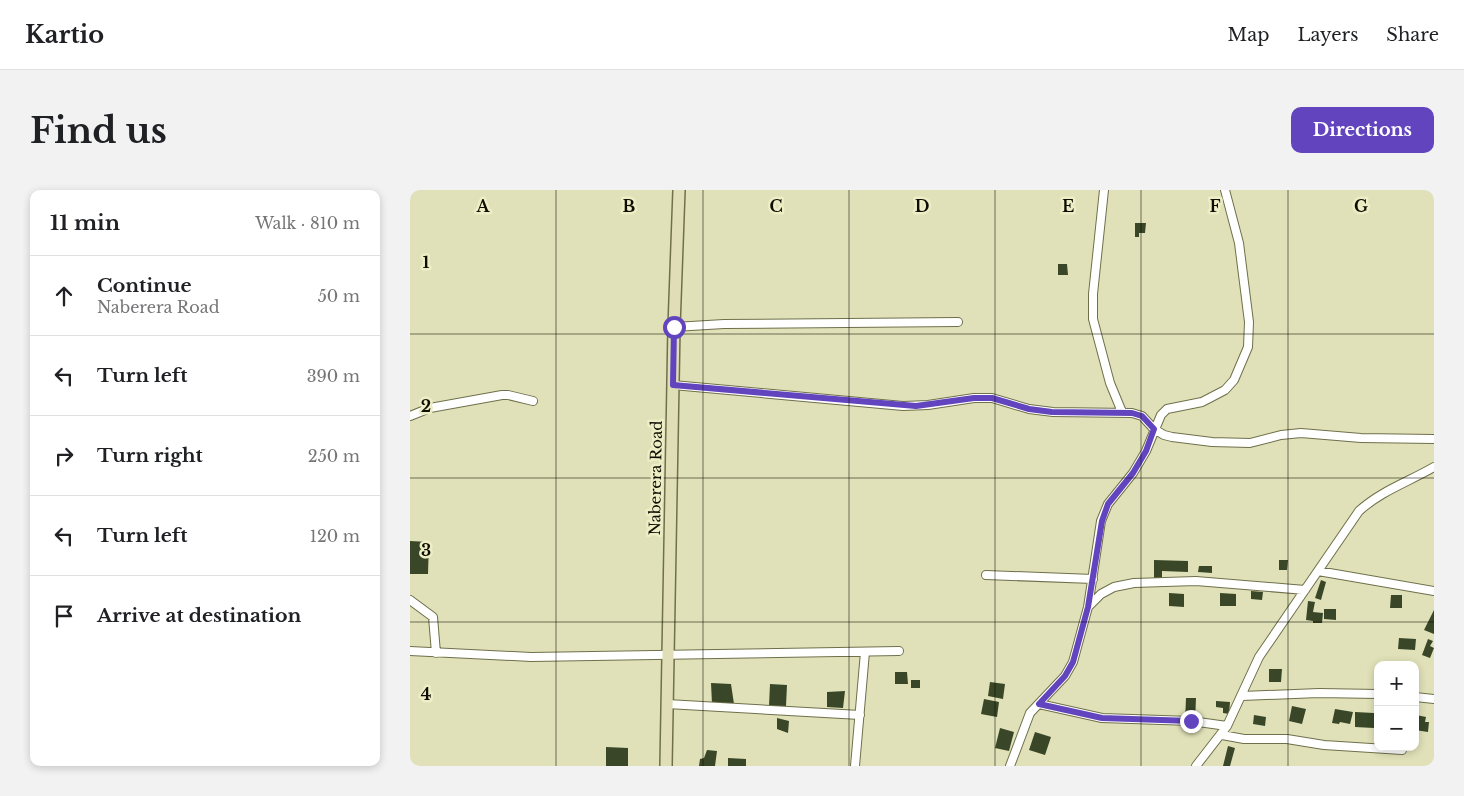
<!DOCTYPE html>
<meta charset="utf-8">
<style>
:root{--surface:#fff;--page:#f2f2f2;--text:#202124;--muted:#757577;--line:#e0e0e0;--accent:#6245be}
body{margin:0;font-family:"Libre Baskerville",serif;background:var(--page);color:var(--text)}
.controls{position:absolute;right:15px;bottom:15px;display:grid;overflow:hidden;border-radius:10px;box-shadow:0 2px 8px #0003}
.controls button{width:45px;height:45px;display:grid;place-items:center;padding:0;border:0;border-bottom:1px solid var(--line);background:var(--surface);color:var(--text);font:25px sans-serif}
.stop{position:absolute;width:15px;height:15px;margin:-11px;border:4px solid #6245be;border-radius:50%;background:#fff}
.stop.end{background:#6245be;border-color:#fff;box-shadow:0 1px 5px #0008}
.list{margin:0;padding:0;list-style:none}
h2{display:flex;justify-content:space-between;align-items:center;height:65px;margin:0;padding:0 20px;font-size:21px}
h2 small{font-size:16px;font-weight:400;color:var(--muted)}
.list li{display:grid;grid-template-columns:32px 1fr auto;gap:15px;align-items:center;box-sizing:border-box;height:80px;padding:0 20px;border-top:1px solid var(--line)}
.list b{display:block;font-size:19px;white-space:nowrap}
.list p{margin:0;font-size:16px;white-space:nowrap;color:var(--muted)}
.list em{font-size:16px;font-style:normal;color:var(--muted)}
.icon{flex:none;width:28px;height:28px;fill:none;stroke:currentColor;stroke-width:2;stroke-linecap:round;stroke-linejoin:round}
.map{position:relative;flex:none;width:1024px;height:576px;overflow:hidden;border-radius:10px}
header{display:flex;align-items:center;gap:30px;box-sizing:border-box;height:70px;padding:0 25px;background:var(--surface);border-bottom:1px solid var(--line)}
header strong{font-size:24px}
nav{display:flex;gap:28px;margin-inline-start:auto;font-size:18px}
.intro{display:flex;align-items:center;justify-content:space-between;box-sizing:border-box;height:120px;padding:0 30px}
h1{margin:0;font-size:35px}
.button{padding:12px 22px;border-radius:10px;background:var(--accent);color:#fff;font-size:18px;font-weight:700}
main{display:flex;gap:30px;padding:0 30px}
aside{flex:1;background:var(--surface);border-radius:10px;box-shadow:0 2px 8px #0003}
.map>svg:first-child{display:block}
.building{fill:#394728}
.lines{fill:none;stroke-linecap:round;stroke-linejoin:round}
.street-casing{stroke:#6f704b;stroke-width:10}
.secondary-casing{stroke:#6f704b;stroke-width:14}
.street{stroke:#fff;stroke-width:8}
.secondary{stroke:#dfdeb7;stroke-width:11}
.route{stroke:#6245be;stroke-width:6}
.grid{fill:none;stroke:#0d0d02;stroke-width:1;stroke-opacity:0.55}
.labels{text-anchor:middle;stroke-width:5;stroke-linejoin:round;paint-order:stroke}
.street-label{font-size:15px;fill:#0d0d02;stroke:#edeec5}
.grid-label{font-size:16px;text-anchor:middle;font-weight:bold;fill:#0d0d02;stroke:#edeec5;stroke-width:5;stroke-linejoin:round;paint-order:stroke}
</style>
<header>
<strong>Kartio</strong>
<nav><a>Map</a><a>Layers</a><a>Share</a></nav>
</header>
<div class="intro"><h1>Find us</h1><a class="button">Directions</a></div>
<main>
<aside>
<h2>11 min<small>Walk · 810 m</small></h2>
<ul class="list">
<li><svg class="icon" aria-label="ahead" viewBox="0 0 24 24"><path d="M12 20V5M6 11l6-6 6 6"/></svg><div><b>Continue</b><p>Naberera Road</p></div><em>50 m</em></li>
<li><svg class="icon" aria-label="left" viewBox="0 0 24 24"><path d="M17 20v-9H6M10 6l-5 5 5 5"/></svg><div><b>Turn left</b></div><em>390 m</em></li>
<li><svg class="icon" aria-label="right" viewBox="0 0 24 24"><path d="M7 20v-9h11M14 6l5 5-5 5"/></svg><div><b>Turn right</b></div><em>250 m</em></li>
<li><svg class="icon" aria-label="left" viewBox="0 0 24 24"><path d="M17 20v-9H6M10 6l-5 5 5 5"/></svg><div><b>Turn left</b></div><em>120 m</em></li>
<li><svg class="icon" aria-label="arrive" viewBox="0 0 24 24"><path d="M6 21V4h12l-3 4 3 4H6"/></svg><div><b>Arrive at destination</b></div></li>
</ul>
</aside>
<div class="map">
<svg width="1024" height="576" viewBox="0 0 1024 576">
<rect width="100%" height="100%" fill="#e0e1b8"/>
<path class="building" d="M 725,33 L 736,33 L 735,43 L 729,43 L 729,47 L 725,47 Z
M 648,74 L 657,74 L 658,85 L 648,85 Z
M 0,351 L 19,352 L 18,384 L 0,384 Z
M 744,370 L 778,371 L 778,382 L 752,381 L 752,390 L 744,390 Z
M 869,370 L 878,370 L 877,380 L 869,380 Z
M 789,376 L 802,376 L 802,383 L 788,382 Z
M 911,390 L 916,392 L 911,410 L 905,408 Z
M 841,401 L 853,402 L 852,410 L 841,409 Z
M 759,403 L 774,404 L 774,417 L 759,416 Z
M 810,403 L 826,404 L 826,416 L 810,416 Z
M 981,405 L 992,405 L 992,418 L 980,418 Z
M 898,411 L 905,412 L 903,422 L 913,423 L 912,433 L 903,433 L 903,431 L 896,430 Z
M 914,419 L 926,419 L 926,430 L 914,429 Z
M 1024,420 L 1024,444 L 1014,440 Z
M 989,448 L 1006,449 L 1005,460 L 988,459 Z
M 1018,449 L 1023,451 L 1020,456 L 1024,458 L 1020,468 L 1012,465 Z
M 859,479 L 872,479 L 871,492 L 859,492 Z
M 485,482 L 497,482 L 498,494 L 485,494 Z
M 501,490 L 510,490 L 510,498 L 501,498 Z
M 580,492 L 595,494 L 593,509 L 578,506 Z
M 301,493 L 321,494 L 324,514 L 302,514 Z
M 360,494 L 377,495 L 376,516 L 359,516 Z
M 435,501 L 433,518 L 417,517 L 417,502 Z
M 776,508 L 786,508 L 785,532 L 775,532 Z
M 574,509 L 589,512 L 587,527 L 571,524 Z
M 806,511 L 820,512 L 819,524 L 813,523 L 813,518 L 806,517 Z
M 882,516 L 896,519 L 892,534 L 879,531 Z
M 925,519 L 943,522 L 940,534 L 930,532 L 929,534 L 922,533 Z
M 945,522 L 964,523 L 964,538 L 945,537 Z
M 844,525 L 856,527 L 855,536 L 843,534 Z
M 1006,525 L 1016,527 L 1015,532 L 1019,532 L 1018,542 L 1005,540 Z
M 367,528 L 379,531 L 378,543 L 367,539 Z
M 590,538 L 604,542 L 599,561 L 585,558 Z
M 625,542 L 641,547 L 635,565 L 619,560 Z
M 818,556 L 825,558 L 820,576 L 813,576 Z
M 196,557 L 218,558 L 218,576 L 196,576 Z
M 297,560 L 307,561 L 305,576 L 289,576 L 290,569 L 294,568 Z
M 318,568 L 336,569 L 336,576 L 318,576 Z"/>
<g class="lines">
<g class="street-casing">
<path id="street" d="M 694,0 L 683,104 L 683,129 L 700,193 L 712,222
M 264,137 L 314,134 L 548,132
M 263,195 L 493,216 L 518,215 L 564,208 L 582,208 L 619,219 L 643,222 L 722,223 L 732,226 L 744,239 L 754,245 L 762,247 L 802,252 L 840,253 L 871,245 L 891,243 L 951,248 L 1024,249
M 0,226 L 20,218 L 92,205 L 98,205 L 123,211
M 908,381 L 1024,401
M 576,385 L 683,389
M 0,410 L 23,427 L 26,463
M 678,417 L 691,404 L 704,397 L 724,393 L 786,391 L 895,400
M 0,461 L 121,467 L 489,461
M 832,506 L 909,503 L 968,504
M 1005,507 L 1024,509
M 257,514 L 450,525
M 629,514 L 692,528 L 781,531 L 817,536
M 812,545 L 834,549 L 877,549 L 914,555 L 992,560
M 445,576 L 455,462
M 600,576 L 620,523 L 655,486 L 663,472 L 678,417 L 691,331 L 698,314 L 723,283 L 736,261 L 751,225 L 757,219 L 792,212 L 815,200 L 824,190 L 838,157 L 839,132 L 829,53 L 815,0
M 786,576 L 817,536 L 849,467 L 949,321 C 971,301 998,292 1024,277"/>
</g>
<g class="secondary-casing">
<path id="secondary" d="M 256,576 L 264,137 L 269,0"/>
</g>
<use href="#street" class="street"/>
<use href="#secondary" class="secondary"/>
</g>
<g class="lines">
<path class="route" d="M 264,137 L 263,195 L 506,216 L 564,208 L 582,208 L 619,219 L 642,222 L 722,223 L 732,226 L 744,239 L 736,261 L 723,283 L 698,314 L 692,331 L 678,417 L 663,472 L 655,486 L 629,514 L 692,528 L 781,531"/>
</g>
<path class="grid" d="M 146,0 L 146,576M 293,0 L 293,576M 439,0 L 439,576M 585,0 L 585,576M 731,0 L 731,576M 878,0 L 878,576M 0,144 L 1024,144M 0,288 L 1024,288M 0,432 L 1024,432"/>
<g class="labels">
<g class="street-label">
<text transform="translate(246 288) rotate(-89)" y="5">Naberera Road</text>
</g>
</g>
<g class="grid-label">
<text x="73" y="22">A</text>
<text x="219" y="22">B</text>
<text x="366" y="22">C</text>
<text x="512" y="22">D</text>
<text x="658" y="22">E</text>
<text x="805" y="22">F</text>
<text x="951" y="22">G</text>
<text x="16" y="78">1</text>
<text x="16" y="222">2</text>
<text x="16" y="366">3</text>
<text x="16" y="510">4</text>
</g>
</svg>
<div class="controls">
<button>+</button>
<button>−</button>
</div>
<div class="stop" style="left:264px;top:137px"></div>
<div class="stop end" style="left:781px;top:531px"></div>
</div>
</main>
